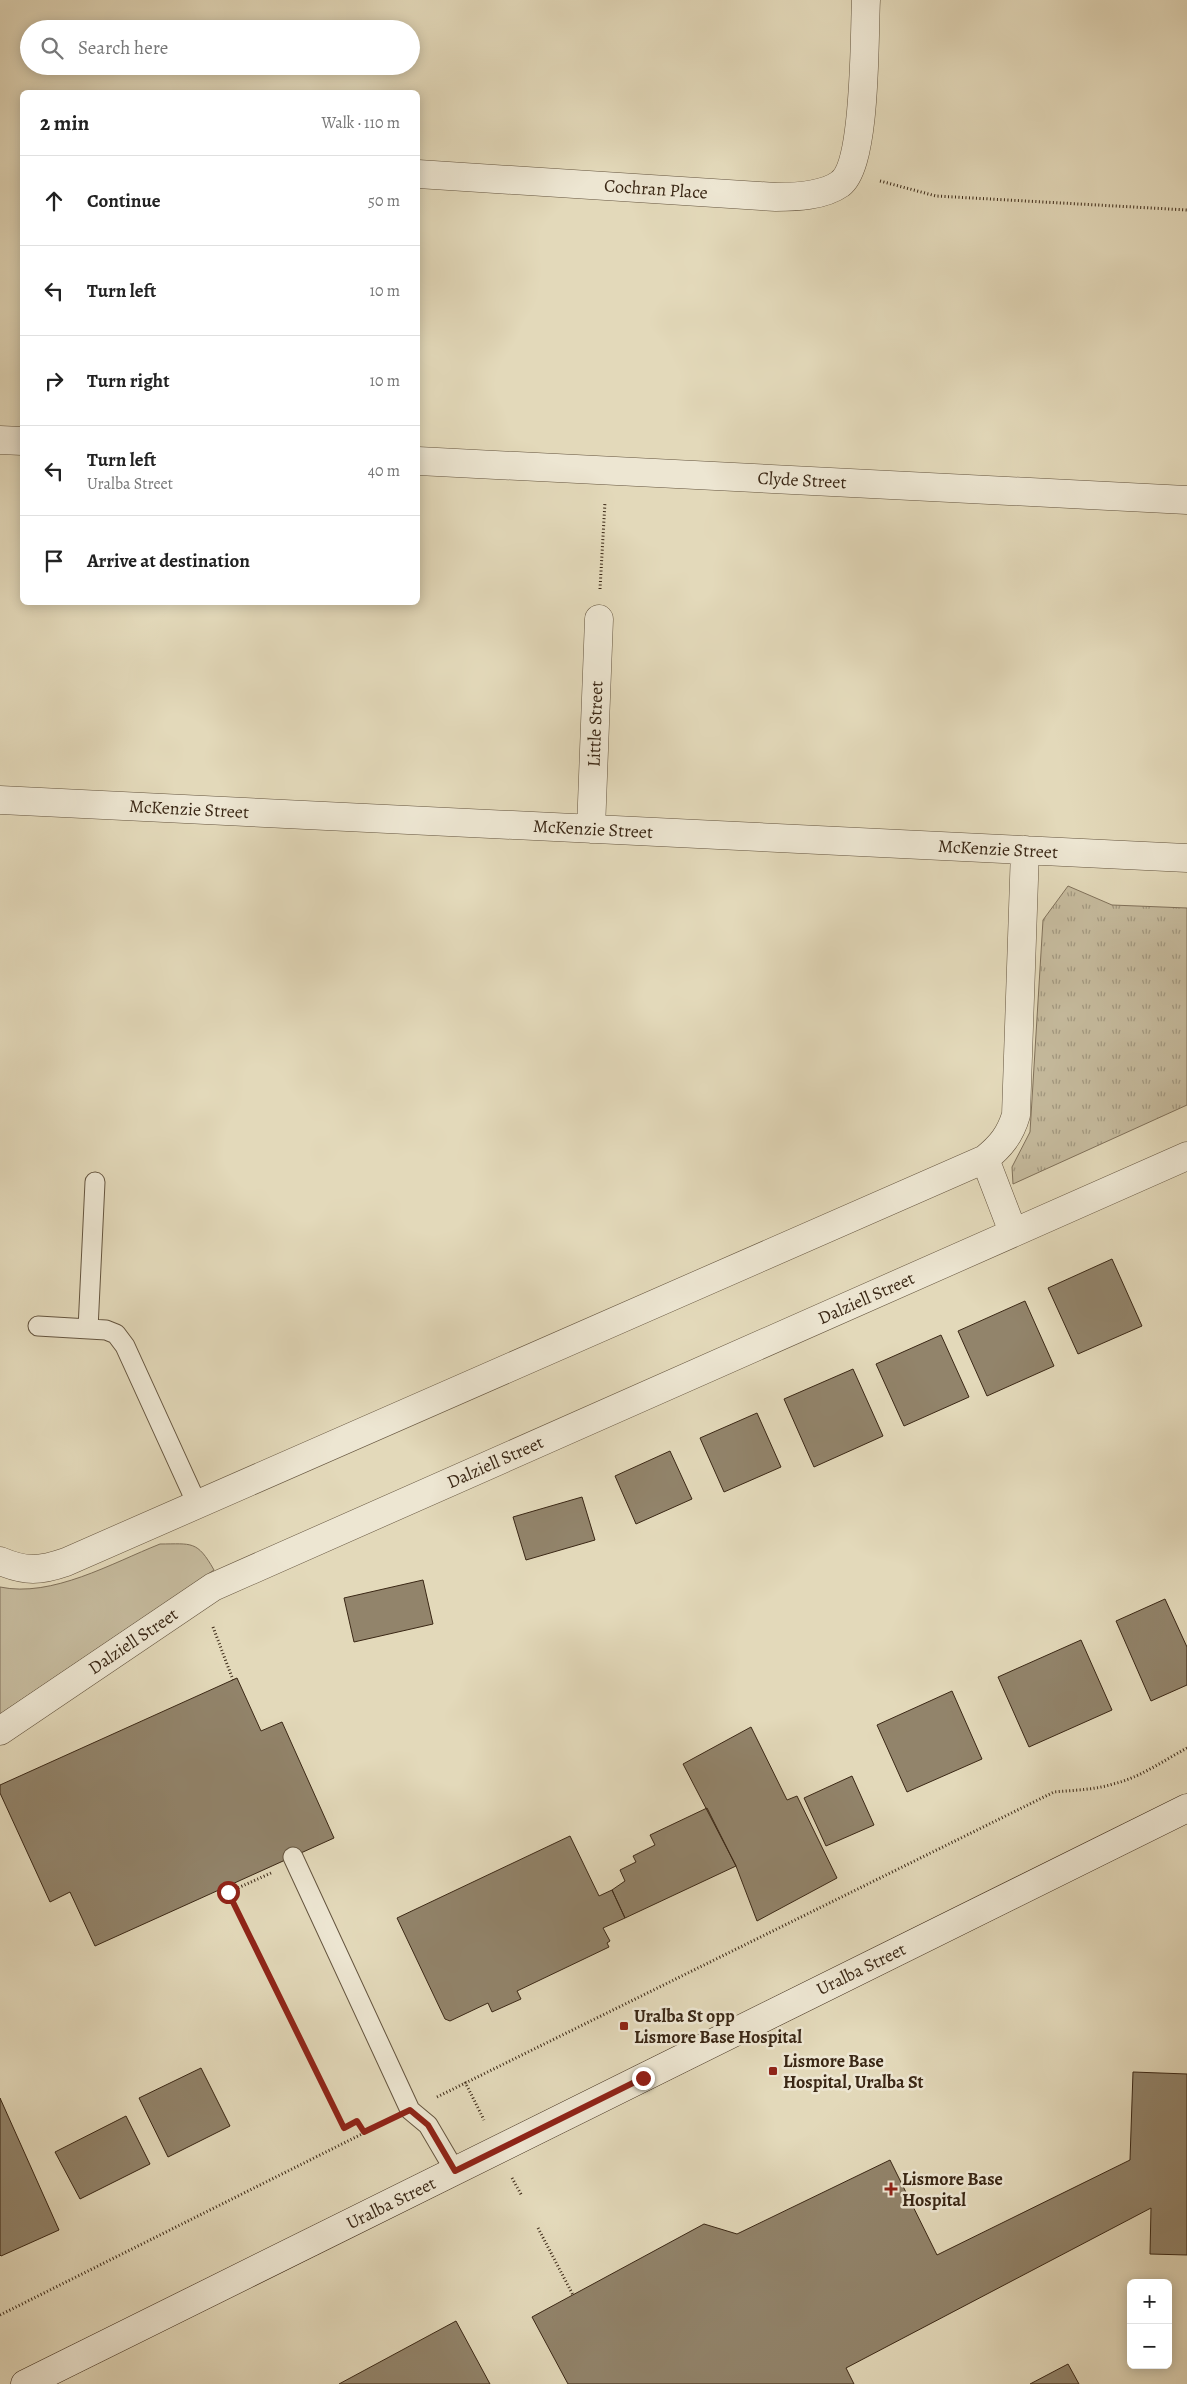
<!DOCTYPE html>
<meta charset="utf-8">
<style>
:root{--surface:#fff;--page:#f6f6f6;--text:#222;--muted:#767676;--line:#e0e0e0}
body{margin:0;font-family:Alegreya,serif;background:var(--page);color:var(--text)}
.controls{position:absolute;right:15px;bottom:15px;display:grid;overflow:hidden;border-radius:8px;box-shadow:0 2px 12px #0003}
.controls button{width:45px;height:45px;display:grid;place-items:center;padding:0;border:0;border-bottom:1px solid var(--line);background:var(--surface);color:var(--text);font:25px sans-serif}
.stop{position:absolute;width:15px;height:15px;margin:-11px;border:4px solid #8f2418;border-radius:50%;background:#fff}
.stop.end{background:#8f2418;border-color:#fff;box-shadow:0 1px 5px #0008}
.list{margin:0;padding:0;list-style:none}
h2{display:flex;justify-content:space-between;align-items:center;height:65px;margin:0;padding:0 20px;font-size:21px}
h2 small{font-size:16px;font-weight:400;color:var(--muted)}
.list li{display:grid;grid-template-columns:32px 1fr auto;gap:15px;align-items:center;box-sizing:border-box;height:90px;padding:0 20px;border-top:1px solid var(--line)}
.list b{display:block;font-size:19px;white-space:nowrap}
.list p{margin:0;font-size:16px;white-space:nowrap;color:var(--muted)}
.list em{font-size:16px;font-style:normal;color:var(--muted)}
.icon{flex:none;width:28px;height:28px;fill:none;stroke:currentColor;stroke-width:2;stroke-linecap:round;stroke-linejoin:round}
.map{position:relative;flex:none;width:1187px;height:2384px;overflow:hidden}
.search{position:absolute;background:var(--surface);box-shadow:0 2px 12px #0003;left:20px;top:20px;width:400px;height:55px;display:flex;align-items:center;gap:12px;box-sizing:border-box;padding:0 18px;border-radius:28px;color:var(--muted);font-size:19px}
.panel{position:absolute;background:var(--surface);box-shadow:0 2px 12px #0003;left:20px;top:90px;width:400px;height:515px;border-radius:8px}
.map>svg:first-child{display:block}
.green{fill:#c6bb9e;stroke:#80715a}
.park{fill:url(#park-tufts);stroke:#80715a}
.building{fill:#92846b;stroke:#3a2715}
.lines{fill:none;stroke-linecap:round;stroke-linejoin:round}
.service-casing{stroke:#64543e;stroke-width:21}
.minor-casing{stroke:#64543e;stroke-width:29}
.secondary-casing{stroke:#3a2715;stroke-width:29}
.path{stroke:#3a2715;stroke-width:3;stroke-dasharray:1 2.5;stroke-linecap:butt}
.service{stroke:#ede6d2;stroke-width:19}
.minor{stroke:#ede6d2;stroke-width:28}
.secondary{stroke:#ede6d2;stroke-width:28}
.route{stroke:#8f2418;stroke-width:6}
.poi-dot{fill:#8f2418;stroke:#ede6d2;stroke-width:2}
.labels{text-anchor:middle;stroke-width:5;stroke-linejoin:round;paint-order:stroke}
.street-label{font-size:18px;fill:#3a2715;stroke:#ede6d2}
.poi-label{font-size:18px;font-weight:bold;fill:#3a2715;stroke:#ede6d2;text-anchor:start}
</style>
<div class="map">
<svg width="1187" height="2384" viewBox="0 0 1187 2384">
<defs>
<pattern id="park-tufts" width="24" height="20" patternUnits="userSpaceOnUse" patternTransform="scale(1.25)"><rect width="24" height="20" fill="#c6bb9e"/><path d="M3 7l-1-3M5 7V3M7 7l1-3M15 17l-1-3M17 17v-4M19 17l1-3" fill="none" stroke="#a29880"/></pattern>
</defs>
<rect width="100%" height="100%" fill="#e3d9ba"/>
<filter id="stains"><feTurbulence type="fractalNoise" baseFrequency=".004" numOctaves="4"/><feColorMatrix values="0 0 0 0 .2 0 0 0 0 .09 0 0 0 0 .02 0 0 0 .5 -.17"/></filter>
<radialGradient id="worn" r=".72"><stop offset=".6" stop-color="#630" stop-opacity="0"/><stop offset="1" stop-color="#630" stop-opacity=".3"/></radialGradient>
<path class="green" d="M 160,1544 C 192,1544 197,1540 214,1570 L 0,1714 L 0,1587 C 52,1598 112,1563 160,1544 Z"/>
<path class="park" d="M 1068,886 L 1112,905 L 1187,908 L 1187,1105 L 1013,1184 L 1012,1167 L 1030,1132 L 1043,920 Z"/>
<path class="building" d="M 1112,1259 L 1142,1326 L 1078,1354 L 1048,1288 Z
M 1025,1301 L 1054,1366 L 987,1396 L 958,1331 Z
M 941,1335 L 969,1397 L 904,1426 L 876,1364 Z
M 853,1369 L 883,1436 L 814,1467 L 784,1399 Z
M 757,1413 L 781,1467 L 724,1492 L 700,1438 Z
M 670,1451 L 692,1499 L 636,1524 L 615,1476 Z
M 582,1497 L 595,1540 L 526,1560 L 513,1517 Z
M 423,1580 L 433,1624 L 354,1642 L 344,1598 Z
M 1165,1599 L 1187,1647 L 1187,1685 L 1151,1701 L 1116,1621 Z
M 1081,1640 L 1112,1710 L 1029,1747 L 998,1677 Z
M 237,1678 L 261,1731 L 282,1722 L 334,1838 L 95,1946 L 70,1892 L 50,1902 L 0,1793 L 0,1785 Z
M 952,1691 L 982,1759 L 907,1792 L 877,1725 Z
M 751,1727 L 787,1800 L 797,1796 L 837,1878 L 757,1921 L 736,1866 L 683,1764 Z
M 852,1776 L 874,1825 L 826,1846 L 804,1798 Z
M 707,1808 L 736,1866 L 625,1918 L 612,1890 L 625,1881 L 620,1870 L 636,1862 L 633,1856 L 655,1845 L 650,1835 Z
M 570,1836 L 599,1896 L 612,1890 L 625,1918 L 603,1928 L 610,1941 L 607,1943 L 609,1947 L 517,1991 L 521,1999 L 492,2012 L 488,2003 L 450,2021 L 445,2019 L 397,1918 Z
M 201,2068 L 230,2126 L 168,2157 L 139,2098 Z
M 1133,2072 L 1187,2074 L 1187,2255 L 1150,2254 L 1151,2208 L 846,2368 L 854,2384 L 568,2384 L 532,2317 L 704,2224 L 737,2234 L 890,2160 L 937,2255 L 1130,2160 Z
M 0,2098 L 59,2230 L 1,2256 L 0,2255 Z
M 126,2116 L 150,2164 L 80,2199 L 55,2152 Z
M 456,2321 L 490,2384 L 339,2384 Z
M 1068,2364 L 1079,2384 L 1030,2384 Z"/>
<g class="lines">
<g class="service-casing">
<path id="service" d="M 38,1326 L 106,1330 L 116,1334 L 125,1346 L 197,1504
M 88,1329 L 95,1182
M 293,1857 L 410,2110 L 428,2125 L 455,2171"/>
</g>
<g class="minor-casing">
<path id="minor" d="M 418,174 L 776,197 C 796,197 823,196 840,184 C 867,164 864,36 866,0
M 0,440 L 22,441
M 418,461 L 1187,500
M 0,800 L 1187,858
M 591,829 L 599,619
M 985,1159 L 1013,1232
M 0,1561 C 26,1572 40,1571 66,1562 L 985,1159 C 1001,1146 1010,1135 1016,1115 L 1025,850
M 0,1731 L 213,1587 L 1187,1156"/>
</g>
<g class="secondary-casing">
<path id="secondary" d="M 25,2384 L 1187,1808"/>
</g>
<path class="path" d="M 880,181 L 936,196 L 1187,210
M 600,589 L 605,502
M 213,1627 L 233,1680
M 271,1873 L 229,1892 L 344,2128 L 357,2121 L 364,2132
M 465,2082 L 484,2120
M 437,2097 L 1054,1792 C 1074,1790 1094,1790 1113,1784 C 1139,1778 1163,1761 1187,1748
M 512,2178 L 522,2196
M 538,2228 L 573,2295
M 0,2315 L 384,2123"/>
<use href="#service" class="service"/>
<use href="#minor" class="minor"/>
<use href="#secondary" class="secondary"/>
</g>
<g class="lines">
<path class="route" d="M 228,1892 L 344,2128 L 357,2121 L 364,2132 L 410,2110 L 428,2125 L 455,2171 L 643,2078"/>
</g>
<g class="poi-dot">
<rect x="619" y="2021" width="10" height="10" rx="2.5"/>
<rect x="768" y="2066" width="10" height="10" rx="2.5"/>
<path d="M888.5 2181.5h5v5h5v5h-5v5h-5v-5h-5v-5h5z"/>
</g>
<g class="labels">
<g class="street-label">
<text transform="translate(656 189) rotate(4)" y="6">Cochran Place</text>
<text transform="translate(802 480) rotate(3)" y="6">Clyde Street</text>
<text transform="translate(595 724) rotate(-88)" y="6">Little Street</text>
<text transform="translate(189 809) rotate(3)" y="6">McKenzie Street</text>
<text transform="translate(593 829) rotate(3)" y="6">McKenzie Street</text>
<text transform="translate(998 849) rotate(3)" y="6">McKenzie Street</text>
<text transform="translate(866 1298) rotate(-24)" y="6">Dalziell Street</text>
<text transform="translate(495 1462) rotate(-24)" y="6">Dalziell Street</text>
<text transform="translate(133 1641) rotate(-34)" y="6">Dalziell Street</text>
<text transform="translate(861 1969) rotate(-26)" y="6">Uralba Street</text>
<text transform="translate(391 2203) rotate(-26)" y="6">Uralba Street</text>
</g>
<g class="poi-label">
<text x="634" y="2022">Uralba St opp<tspan x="634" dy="21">Lismore Base Hospital</tspan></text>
<text x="783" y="2067">Lismore Base<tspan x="783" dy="21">Hospital, Uralba St</tspan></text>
<text x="902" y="2185">Lismore Base<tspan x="902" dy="21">Hospital</tspan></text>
</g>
</g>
<rect width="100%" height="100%" filter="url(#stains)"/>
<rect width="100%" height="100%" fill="url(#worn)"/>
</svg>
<div class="controls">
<button>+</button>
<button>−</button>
</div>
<div class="stop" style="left:228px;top:1892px"></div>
<div class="stop end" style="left:643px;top:2078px"></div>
<div class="search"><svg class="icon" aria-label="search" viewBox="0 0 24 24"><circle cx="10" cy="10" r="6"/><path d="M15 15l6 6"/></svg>Search here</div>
<section class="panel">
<h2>2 min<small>Walk · 110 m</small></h2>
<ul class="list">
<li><svg class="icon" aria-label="ahead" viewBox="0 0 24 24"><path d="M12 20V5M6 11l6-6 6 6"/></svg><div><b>Continue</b></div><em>50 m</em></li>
<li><svg class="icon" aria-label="left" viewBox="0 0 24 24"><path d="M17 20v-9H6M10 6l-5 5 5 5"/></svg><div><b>Turn left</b></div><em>10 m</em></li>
<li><svg class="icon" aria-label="right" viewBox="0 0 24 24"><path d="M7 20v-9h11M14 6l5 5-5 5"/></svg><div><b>Turn right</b></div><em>10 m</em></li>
<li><svg class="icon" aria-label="left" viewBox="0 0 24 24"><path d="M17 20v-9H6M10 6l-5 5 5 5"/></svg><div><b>Turn left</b><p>Uralba Street</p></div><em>40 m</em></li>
<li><svg class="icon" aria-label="arrive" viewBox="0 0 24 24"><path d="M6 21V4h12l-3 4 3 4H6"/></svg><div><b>Arrive at destination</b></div></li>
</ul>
</section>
</div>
